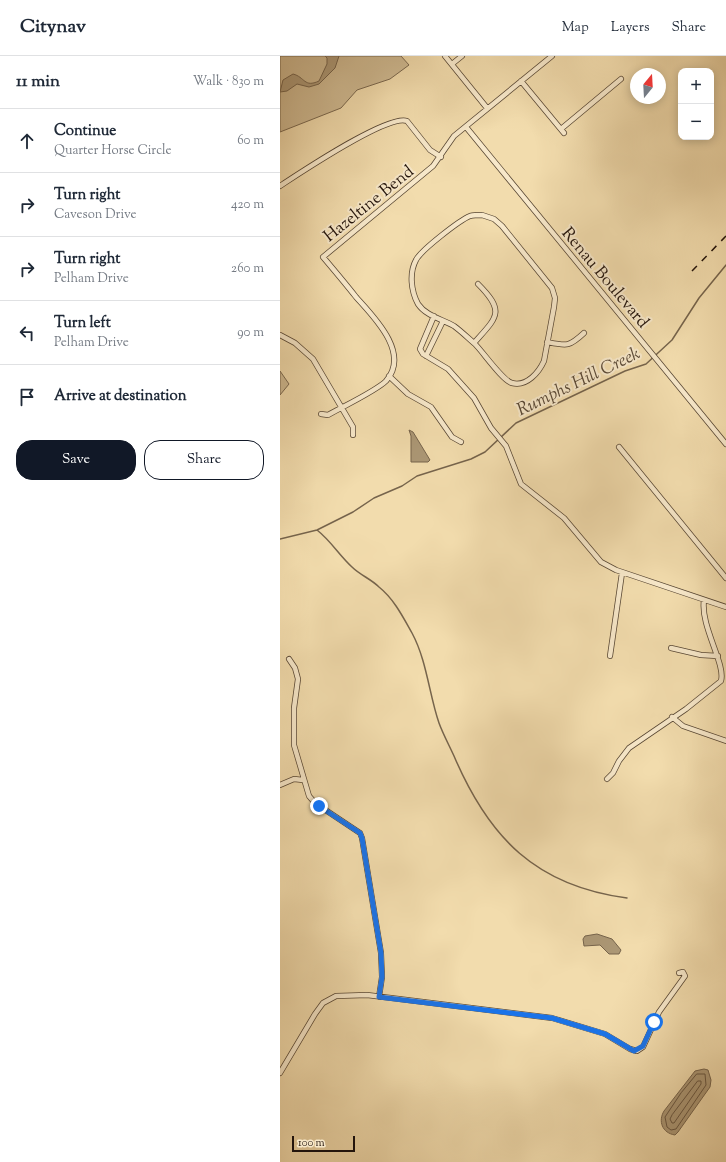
<!DOCTYPE html>
<meta charset="utf-8">
<style>
:root{--surface:#fff;--page:#f2f2f3;--text:#1f2937;--muted:#747a83;--line:#e0e1e3;--accent:#111827}
body{margin:0;font-family:"Sorts Mill Goudy",serif;background:var(--page);color:var(--text)}
.controls{position:absolute;right:12px;top:12px;display:grid;overflow:hidden;border-radius:8px;box-shadow:0 2px 10px #0003}
.controls button{width:36px;height:36px;display:grid;place-items:center;padding:0;border:0;border-bottom:1px solid var(--line);background:var(--surface);color:var(--text);font:20px sans-serif}
.compass{position:absolute;left:350px;top:12px;width:36px;height:36px;border-radius:50%;background:var(--surface);box-shadow:0 2px 10px #0003;rotate:18deg}
.scale{position:absolute;left:12px;bottom:10px;width:63px;box-sizing:border-box;padding-left:4px;border:2px solid #24150c;border-top:0;font-size:11px;line-height:14px;white-space:nowrap;color:#24150c;-webkit-text-stroke:3px #f7e8ca;paint-order:stroke}
.stop{position:absolute;width:12px;height:12px;margin:-9px;border:3px solid #1a73e8;border-radius:50%;background:#fff}
.stop.end{background:#1a73e8;border-color:#fff;box-shadow:0 1px 4px #0008}
.list{margin:0;padding:0;list-style:none}
h2{display:flex;justify-content:space-between;align-items:center;height:52px;margin:0;padding:0 16px;font-size:17px}
h2 small{font-size:13px;font-weight:400;color:var(--muted)}
.list li{display:grid;grid-template-columns:26px 1fr auto;gap:12px;align-items:center;box-sizing:border-box;height:64px;padding:0 16px;border-top:1px solid var(--line)}
.list b{display:block;font-size:15px;white-space:nowrap}
.list p{margin:0;font-size:13px;white-space:nowrap;color:var(--muted)}
.list em{font-size:13px;font-style:normal;color:var(--muted)}
.actions{display:flex;gap:8px;padding:12px 16px}
.actions a{flex:1;padding:9px 0;border:1px solid var(--accent);border-radius:16px;text-align:center;font-size:14px;color:var(--accent)}
.actions .main{background:var(--accent);color:#fff}
.icon{flex:none;width:22px;height:22px;fill:none;stroke:currentColor;stroke-width:2;stroke-linecap:round;stroke-linejoin:round}
.map{position:relative;flex:none;width:446px;height:1106px;overflow:hidden}
header{display:flex;align-items:center;gap:24px;box-sizing:border-box;height:56px;padding:0 20px;background:var(--surface);border-bottom:1px solid var(--line)}
header strong{font-size:19px}
nav{display:flex;gap:22px;margin-inline-start:auto;font-size:14px}
main{display:flex}
aside{flex:1;background:var(--surface)}
.map>svg:first-child{display:block}
.green{fill:#cfba92;stroke:#7a684f}
.water{fill:#ac9876;stroke:#76644c}
.lines{fill:none;stroke-linecap:round;stroke-linejoin:round}
.shore{stroke:#685641;stroke-width:1}
.stream{stroke:#76644c;stroke-width:1.5}
.street-casing{stroke:#584734;stroke-width:6}
.street{stroke:#f7e8ca;stroke-width:4.5}
.rail{stroke:#24150c;stroke-width:1.5;stroke-dasharray:7 7;stroke-linecap:butt}
.route{stroke:#1a73e8;stroke-width:5}
.labels{text-anchor:middle;stroke-width:4;stroke-linejoin:round;paint-order:stroke}
.street-label{font-size:17px;fill:#24150c;stroke:#f7e8ca}
.water-label{font-size:18px;font-style:italic;fill:#5a4936;stroke:#f7e8ca}
</style>
<header>
<strong>Citynav</strong>
<nav><a>Map</a><a>Layers</a><a>Share</a></nav>
</header>
<main>
<aside>
<h2>11 min<small>Walk · 830 m</small></h2>
<ul class="list">
<li><svg class="icon" aria-label="ahead" viewBox="0 0 24 24"><path d="M12 20V5M6 11l6-6 6 6"/></svg><div><b>Continue</b><p>Quarter Horse Circle</p></div><em>60 m</em></li>
<li><svg class="icon" aria-label="right" viewBox="0 0 24 24"><path d="M7 20v-9h11M14 6l5 5-5 5"/></svg><div><b>Turn right</b><p>Caveson Drive</p></div><em>420 m</em></li>
<li><svg class="icon" aria-label="right" viewBox="0 0 24 24"><path d="M7 20v-9h11M14 6l5 5-5 5"/></svg><div><b>Turn right</b><p>Pelham Drive</p></div><em>260 m</em></li>
<li><svg class="icon" aria-label="left" viewBox="0 0 24 24"><path d="M17 20v-9H6M10 6l-5 5 5 5"/></svg><div><b>Turn left</b><p>Pelham Drive</p></div><em>90 m</em></li>
<li><svg class="icon" aria-label="arrive" viewBox="0 0 24 24"><path d="M6 21V4h12l-3 4 3 4H6"/></svg><div><b>Arrive at destination</b></div></li>
</ul>
<div class="actions"><a class="main">Save</a><a>Share</a></div>
</aside>
<div class="map">
<svg width="446" height="1106" viewBox="0 0 446 1106">
<rect width="100%" height="100%" fill="#f2dcad"/>
<filter id="stains"><feTurbulence type="fractalNoise" baseFrequency=".005" numOctaves="4"/><feColorMatrix values="0 0 0 0 .2 0 0 0 0 .09 0 0 0 0 .02 0 0 0 .5 -.17"/></filter>
<radialGradient id="worn" r=".72"><stop offset=".6" stop-color="#630" stop-opacity="0"/><stop offset="1" stop-color="#630" stop-opacity=".3"/></radialGradient>
<path class="green" d="M 0,0 L 121,0 L 129,9 L 110,23 L 77,34 L 61,52 L 0,76 Z
M 0,315 L 9,328 L 0,339 Z"/>
<path class="water" d="M 45,0 L 59,0 L 55,12 L 39,28 L 29,31 L 17,28 L 7,35 L 0,36 L 3,24 L 13,18 C 25,21 24,32 39,25 L 47,8 L 47,2 Z
M 129,374 L 133,376 L 150,404 L 148,406 L 131,406 L 131,380 Z
M 317,878 L 332,883 L 341,894 L 339,898 L 329,898 L 320,889 L 304,890 L 303,883 L 305,880 Z
M 424,1013 L 428,1014 L 431,1024 L 430,1031 L 398,1076 L 395,1079 C 382,1077 378,1065 384,1055 L 415,1015 Z"/>
<g class="lines">
<path class="shore" d="M 417,1018 L 425,1018 L 426,1029 L 396,1073 L 391,1074 L 387,1071 L 385,1061 L 401,1037 Z
M 418,1025 L 421,1025 L 421,1028 L 394,1067 L 392,1067 L 390,1063 L 392,1059 Z"/>
<path class="stream" d="M 37,474 C 51,485 59,499 72,511 C 80,519 91,523 99,531 C 114,543 123,561 132,577 C 147,605 149,638 159,667 C 163,678 169,689 174,700 C 209,782 256,830 347,842
M 0,483 L 37,474 L 73,456 L 94,442 L 122,430 L 137,420 L 191,403 L 205,396 L 236,367 L 345,315 L 366,308 L 392,284 L 419,242 L 446,209"/>
<g class="street-casing">
<path id="street" d="M 165,0 L 207,52
M 172,8 L 182,0
M 241,25 L 284,77
M 186,71 L 446,388
M 281,73 L 341,23
M 0,130 C 20,117 108,58 127,65 L 150,94 L 161,101
M 202,159 L 214,163 L 222,170 L 272,232 L 275,242 L 274,251 L 264,305 C 259,316 247,331 232,327 C 223,325 203,296 195,288 C 188,282 181,275 174,270 C 162,263 146,260 138,248 C 131,235 129,217 136,204 C 141,194 180,164 190,160 C 194,159 199,159 202,159 Z
M 154,260 L 140,293 L 143,298 L 168,313 L 194,342 L 211,372 L 226,390 L 241,428 L 284,462 L 321,506 L 336,514 L 446,551
M 0,279 L 15,287 L 33,303 L 73,371 L 73,379
M 267,286 C 287,290 289,291 304,277
M 194,287 C 217,261 226,256 198,228
M 146,300 L 163,265
M 109,320 L 128,338 L 151,351 L 172,381 L 181,386
M 41,358 L 48,359 C 62,351 96,335 106,325 C 131,297 93,260 76,241 C 65,227 54,214 43,201 L 153,110 L 174,80 L 272,0
M 339,391 L 446,522
M 391,592 L 421,599 L 438,600
M 330,600 L 342,517
M 9,603 L 15,612 L 18,623 L 14,652 L 14,689 L 29,740 L 35,747 L 80,777 L 82,782 L 101,897 L 102,921 L 99,941
M 392,661 L 403,670 L 446,685
M 327,723 L 333,717 L 339,705 L 349,692 L 406,653 L 441,625 C 446,608 420,570 424,544
M 0,729 L 14,723 L 23,724
M 0,1017 L 35,958 L 43,947 L 56,940 L 87,939 L 272,962 L 325,978 L 350,993 L 357,995 L 363,991 L 379,956 L 405,920 L 403,916 L 399,917"/>
</g>
<use href="#street" class="street"/>
<path class="rail" d="M 412,215 L 446,180"/>
</g>
<g class="lines">
<path class="route" d="M 39,750 L 80,777 L 82,782 L 101,897 L 102,921 L 99,941 L 272,962 L 325,978 L 354,995 L 363,990 L 374,966"/>
</g>
<g class="labels">
<g class="street-label">
<text transform="translate(88 147) rotate(-39)" y="6">Hazeltine Bend</text>
<text transform="translate(326 221) rotate(50)" y="6">Renau Boulevard</text>
</g>
<g class="water-label">
<text transform="translate(298 325) rotate(-26)" y="6">Rumphs Hill Creek</text>
</g>
</g>
<rect width="100%" height="100%" filter="url(#stains)"/>
<rect width="100%" height="100%" fill="url(#worn)"/>
</svg>
<div class="controls">
<button>+</button>
<button>−</button>
</div>
<svg class="compass" viewBox="-18 -18 36 36"><path d="M0-13l5 13h-10z" fill="#e53935"/><path d="M0 13l5-13h-10z" fill="#747a83"/></svg>
<div class="scale">100 m</div>
<div class="stop" style="left:374px;top:966px"></div>
<div class="stop end" style="left:39px;top:750px"></div>
</div>
</main>
